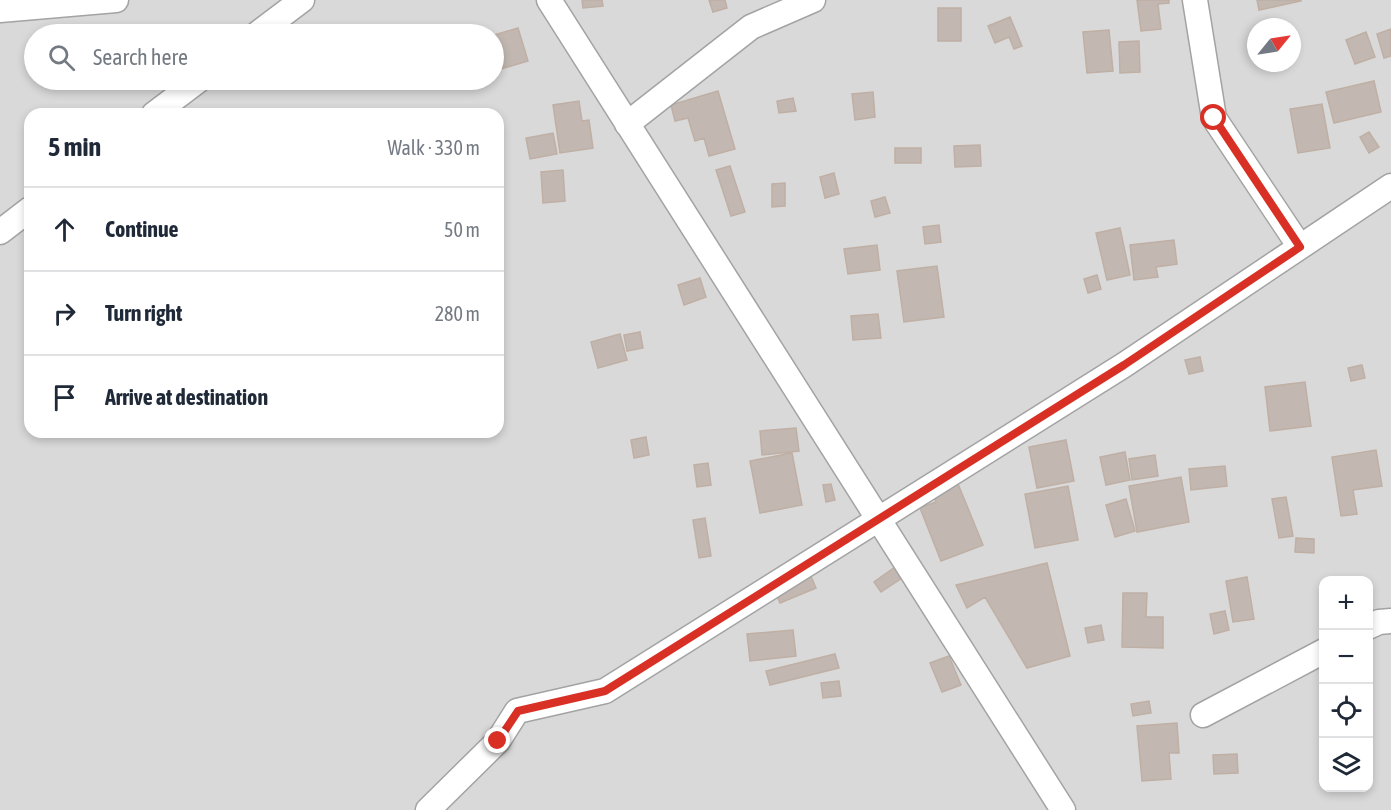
<!DOCTYPE html>
<meta charset="utf-8">
<style>
:root{--surface:#fff;--page:#f6f6f7;--text:#1f2937;--muted:#747a83;--line:#e0e1e3}
body{margin:0;font-family:"Asap Condensed",sans-serif;background:var(--page);color:var(--text)}
.controls{position:absolute;right:18px;bottom:18px;display:grid;overflow:hidden;border-radius:12px;box-shadow:0 3px 9px #0003}
.controls button{width:54px;height:54px;display:grid;place-items:center;padding:0;border:0;border-bottom:2px solid var(--line);background:var(--surface);color:var(--text);font:30px sans-serif}
.compass{position:absolute;left:1247px;top:18px;width:54px;height:54px;border-radius:50%;background:var(--surface);box-shadow:0 3px 9px #0003;rotate:60deg}
.stop{position:absolute;width:18px;height:18px;margin:-14px;border:4px solid #d93025;border-radius:50%;background:#fff}
.stop.end{background:#d93025;border-color:#fff;box-shadow:0 2px 6px #0008}
.list{margin:0;padding:0;list-style:none}
h2{display:flex;justify-content:space-between;align-items:center;height:78px;margin:0;padding:0 24px;font-size:26px}
h2 small{font-size:20px;font-weight:400;color:var(--muted)}
.list li{display:grid;grid-template-columns:39px 1fr auto;gap:18px;align-items:center;box-sizing:border-box;height:84px;padding:0 24px;border-top:2px solid var(--line)}
.list b{display:block;font-size:22px;white-space:nowrap}
.list em{font-size:20px;font-style:normal;color:var(--muted)}
.icon{flex:none;width:33px;height:33px;fill:none;stroke:currentColor;stroke-width:2;stroke-linecap:round;stroke-linejoin:round}
.map{position:relative;flex:none;width:1391px;height:810px;overflow:hidden}
.search{position:absolute;background:var(--surface);box-shadow:0 3px 9px #0003;left:24px;top:24px;width:480px;height:66px;display:flex;align-items:center;gap:15px;box-sizing:border-box;padding:0 21px;border-radius:33px;color:var(--muted);font-size:22px}
.panel{position:absolute;background:var(--surface);box-shadow:0 3px 9px #0003;left:24px;top:108px;width:480px;height:330px;border-radius:18px}
.map>svg:first-child{display:block}
.residential{fill:#dad9d9;fill-rule:evenodd}
.building{fill:#c2b8b1;stroke:#bfafa4;stroke-width:1.5}
.lines{fill:none;stroke-linecap:round;stroke-linejoin:round}
.minor-casing{stroke:#a3a3a3;stroke-width:27}
.minor{stroke:#fff;stroke-width:24}
.route{stroke:#d93025;stroke-width:8}
</style>
<div class="map">
<svg width="1391" height="810" viewBox="0 0 1391 810">
<rect width="100%" height="100%" fill="#ede9e1"/>
<path class="residential" d="M 0,0 L 1391,0 L 1391,810 L 0,810 ZM 1256,27 L 1292,27 L 1292,63 L 1256,63 ZM 34,34 L 494,34 L 494,80 L 34,80 ZM 30,114 L 498,114 L 498,432 L 30,432 ZM 1324,580 L 1368,580 L 1368,788 L 1324,788 Z"/>
<path class="building" d="M 582,0 L 602,0 L 603,6 L 583,8 Z
M 709,0 L 725,0 L 727,8 L 713,12 Z
M 1137,0 L 1169,0 L 1169,3 L 1158,4 L 1161,29 L 1141,31 Z
M 1257,0 L 1301,0 L 1301,1 L 1259,10 Z
M 938,8 L 961,8 L 961,41 L 938,41 Z
M 1010,17 L 1022,46 L 1014,49 L 1009,37 L 995,43 L 988,26 Z
M 518,28 L 528,61 L 494,71 L 494,35 Z
M 1391,29 L 1391,56 L 1384,58 L 1377,34 Z
M 1109,30 L 1113,71 L 1087,73 L 1083,32 Z
M 1366,32 L 1375,57 L 1355,64 L 1346,40 Z
M 1139,41 L 1140,72 L 1120,73 L 1119,42 Z
M 1374,81 L 1381,112 L 1334,123 L 1326,92 Z
M 718,91 L 735,149 L 709,156 L 704,138 L 695,141 L 688,118 L 675,121 L 671,105 Z
M 873,92 L 875,117 L 855,120 L 852,94 Z
M 793,98 L 796,111 L 779,113 L 777,101 Z
M 579,101 L 582,121 L 589,120 L 593,148 L 560,153 L 553,105 Z
M 1322,104 L 1330,148 L 1298,153 L 1290,109 Z
M 1369,132 L 1379,147 L 1369,153 L 1360,137 Z
M 553,133 L 557,154 L 530,159 L 526,138 Z
M 980,145 L 981,166 L 955,167 L 954,146 Z
M 895,148 L 921,148 L 921,163 L 895,163 Z
M 730,166 L 745,212 L 731,216 L 716,170 Z
M 563,170 L 565,201 L 543,203 L 541,172 Z
M 834,173 L 839,194 L 825,198 L 820,177 Z
M 785,183 L 785,206 L 772,207 L 772,184 Z
M 885,197 L 890,213 L 875,217 L 871,201 Z
M 939,225 L 941,242 L 925,244 L 923,227 Z
M 1120,228 L 1130,275 L 1107,280 L 1096,233 Z
M 1174,240 L 1177,264 L 1156,267 L 1158,277 L 1134,280 L 1130,245 Z
M 877,245 L 880,270 L 848,274 L 844,249 Z
M 937,266 L 944,317 L 904,322 L 897,271 Z
M 1097,275 L 1101,289 L 1088,293 L 1084,279 Z
M 700,278 L 706,297 L 684,305 L 678,285 Z
M 878,314 L 881,338 L 853,340 L 851,316 Z
M 640,332 L 643,348 L 627,351 L 624,335 Z
M 620,334 L 627,360 L 598,368 L 591,342 Z
M 1200,357 L 1203,371 L 1189,374 L 1185,360 Z
M 1362,365 L 1365,378 L 1351,381 L 1348,368 Z
M 1305,382 L 1311,426 L 1270,431 L 1265,387 Z
M 796,428 L 799,451 L 762,455 L 760,431 Z
M 646,437 L 649,455 L 634,458 L 631,440 Z
M 1066,440 L 1074,481 L 1037,488 L 1029,447 Z
M 1376,450 L 1382,486 L 1353,490 L 1357,514 L 1341,516 L 1332,457 Z
M 1125,452 L 1130,480 L 1106,485 L 1100,457 Z
M 792,453 L 802,505 L 760,513 L 750,461 Z
M 1155,455 L 1158,476 L 1132,480 L 1129,459 Z
M 708,463 L 711,485 L 697,487 L 694,465 Z
M 1225,466 L 1227,486 L 1191,490 L 1189,469 Z
M 1181,477 L 1189,522 L 1137,532 L 1129,486 Z
M 956,479 L 983,545 L 941,561 L 920,508 L 936,502 L 930,488 Z
M 831,484 L 835,500 L 826,502 L 823,485 Z
M 1068,486 L 1078,540 L 1035,548 L 1025,494 Z
M 1286,497 L 1293,536 L 1279,538 L 1272,499 Z
M 1126,499 L 1135,531 L 1115,537 L 1106,505 Z
M 705,518 L 711,556 L 699,558 L 693,520 Z
M 1296,538 L 1314,539 L 1314,553 L 1295,552 Z
M 1047,563 L 1070,656 L 1027,668 L 985,597 L 967,608 L 956,585 Z
M 895,567 L 902,578 L 881,592 L 874,582 Z
M 810,574 L 816,588 L 780,603 L 774,589 Z
M 1247,577 L 1254,619 L 1233,622 L 1226,581 Z
M 1123,593 L 1147,593 L 1146,617 L 1163,617 L 1163,648 L 1122,647 Z
M 1225,611 L 1229,630 L 1214,634 L 1210,614 Z
M 1101,625 L 1104,640 L 1088,643 L 1085,628 Z
M 793,630 L 796,656 L 750,661 L 747,634 Z
M 835,654 L 839,668 L 770,685 L 766,671 Z
M 949,656 L 961,685 L 942,692 L 930,663 Z
M 839,681 L 841,696 L 823,698 L 821,683 Z
M 1149,701 L 1151,713 L 1133,716 L 1131,704 Z
M 1177,723 L 1179,753 L 1169,753 L 1171,779 L 1142,781 L 1137,726 Z
M 1237,754 L 1238,773 L 1214,774 L 1213,755 Z"/>
<g class="lines">
<g class="minor-casing">
<path id="minor" d="M 549,0 L 1063,810
M 1195,0 L 1214,118 L 1300,247
M 0,10 L 116,0
M 257,34 L 302,0
M 154,114 L 199,80
M 627,124 L 751,27 L 813,0
M 0,232 L 30,209
M 1368,627 L 1379,622 L 1391,621
M 1203,715 L 1324,651
M 428,810 L 498,741 L 517,711 L 605,691 L 1124,365 L 1391,186"/>
</g>
<use href="#minor" class="minor"/>
</g>
<g class="lines">
<path class="route" d="M 498,741 L 518,711 L 605,691 L 1124,365 L 1300,247 L 1214,118"/>
</g>
</svg>
<div class="controls">
<button>+</button>
<button>−</button>
<button><svg class="icon" aria-label="locate" viewBox="0 0 24 24"><circle cx="12" cy="12" r="6"/><path d="M12 2v4M12 18v4M2 12h4M18 12h4"/></svg></button>
<button><svg class="icon" aria-label="layers" viewBox="0 0 24 24"><path d="M12 4l9 5-9 5-9-5zM3 14l9 5 9-5"/></svg></button>
</div>
<svg class="compass" viewBox="-18 -18 36 36"><path d="M0-13l5 13h-10z" fill="#e53935"/><path d="M0 13l5-13h-10z" fill="#747a83"/></svg>
<div class="stop" style="left:1214px;top:118px"></div>
<div class="stop end" style="left:498px;top:741px"></div>
<div class="search"><svg class="icon" aria-label="search" viewBox="0 0 24 24"><circle cx="10" cy="10" r="6"/><path d="M15 15l6 6"/></svg>Search here</div>
<section class="panel">
<h2>5 min<small>Walk · 330 m</small></h2>
<ul class="list">
<li><svg class="icon" aria-label="ahead" viewBox="0 0 24 24"><path d="M12 20V5M6 11l6-6 6 6"/></svg><div><b>Continue</b></div><em>50 m</em></li>
<li><svg class="icon" aria-label="right" viewBox="0 0 24 24"><path d="M7 20v-9h11M14 6l5 5-5 5"/></svg><div><b>Turn right</b></div><em>280 m</em></li>
<li><svg class="icon" aria-label="arrive" viewBox="0 0 24 24"><path d="M6 21V4h12l-3 4 3 4H6"/></svg><div><b>Arrive at destination</b></div></li>
</ul>
</section>
</div>
